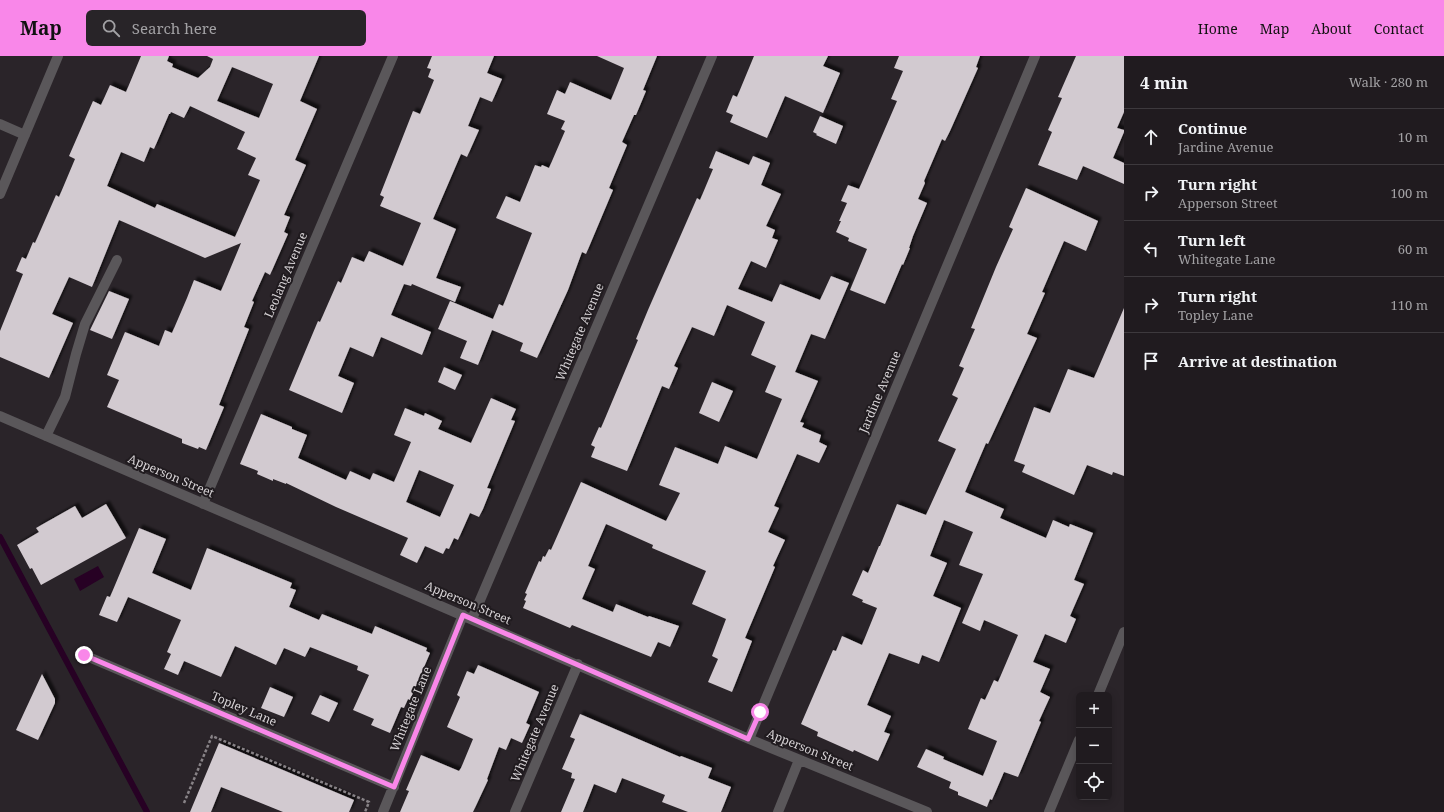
<!DOCTYPE html>
<meta charset="utf-8">
<style>
:root{--surface:#201b1f;--page:#282428;--text:#f1f3f6;--muted:#a2a1a4;--line:#3d393d;--accent:#f987e9}
body{margin:0;font-family:"Noto Serif",serif;background:var(--page);color:var(--text)}
.controls{position:absolute;right:12px;bottom:12px;display:grid;overflow:hidden;border-radius:6px;box-shadow:0 2px 10px #0003}
.controls button{width:36px;height:36px;display:grid;place-items:center;padding:0;border:0;border-bottom:1px solid var(--line);background:var(--surface);color:var(--text);font:20px sans-serif}
.stop{position:absolute;width:12px;height:12px;margin:-9px;border:3px solid #f987e9;border-radius:50%;background:#fff}
.stop.end{background:#f987e9;border-color:#fff;box-shadow:0 1px 4px #0008}
.list{margin:0;padding:0;list-style:none}
h2{display:flex;justify-content:space-between;align-items:center;height:52px;margin:0;padding:0 16px;font-size:17px}
h2 small{font-size:13px;font-weight:400;color:var(--muted)}
.list li{display:grid;grid-template-columns:26px 1fr auto;gap:12px;align-items:center;box-sizing:border-box;height:56px;padding:0 16px;border-top:1px solid var(--line)}
.list b{display:block;font-size:15px;white-space:nowrap}
.list p{margin:0;font-size:13px;white-space:nowrap;color:var(--muted)}
.list em{font-size:13px;font-style:normal;color:var(--muted)}
.icon{flex:none;width:22px;height:22px;fill:none;stroke:currentColor;stroke-width:2;stroke-linecap:round;stroke-linejoin:round}
.map{position:relative;flex:none;width:1124px;height:756px;overflow:hidden}
header{display:flex;align-items:center;gap:24px;box-sizing:border-box;height:56px;padding:0 20px;background:var(--accent);color:#111}
header strong{font-size:19px}
nav{display:flex;gap:22px;margin-inline-start:auto;font-size:14px}
.search{width:280px;height:36px;background:var(--page);display:flex;align-items:center;gap:10px;box-sizing:border-box;padding:0 14px;border-radius:6px;color:var(--muted);font-size:15px}
main{display:flex}
aside{flex:1;background:var(--surface)}
.map>svg:first-child{display:block}
.water{fill:#270124}
.lines{fill:none;stroke-linecap:round;stroke-linejoin:round}
.stream{stroke:#270124;stroke-width:6}
.building{fill:#d2cad0;fill-rule:evenodd;filter:url(#shadow)}
.path{stroke:#888387;stroke-width:2.5;stroke-dasharray:3 2;stroke-linecap:butt}
.minor{stroke:#5a575a;stroke-width:10}
.route{stroke:#f987e9;stroke-width:5}
.labels{text-anchor:middle;stroke-width:4;stroke-linejoin:round;paint-order:stroke}
.street-label{font-size:12px;fill:#d6d2d5;stroke:#201b1f}
</style>
<header>
<strong>Map</strong>
<div class="search"><svg class="icon" aria-label="search" viewBox="0 0 24 24"><circle cx="10" cy="10" r="6"/><path d="M15 15l6 6"/></svg>Search here</div>
<nav><a>Home</a><a>Map</a><a>About</a><a>Contact</a></nav>
</header>
<main>
<div class="map">
<svg width="1124" height="756" viewBox="0 0 1124 756">
<defs>
<filter id="shadow"><feDropShadow dx="3.5" dy="-3.5" stdDeviation="1" flood-color="#0009"/></filter>
</defs>
<rect width="100%" height="100%" fill="#2a2429"/>
<path class="water" d="M 98,510 L 104,521 L 80,535 L 74,523 Z"/>
<g class="lines">
<path class="stream" d="M 0,481 L 147,756"/>
</g>
<path class="building" d="M 141,0 L 169,0 L 167,5 L 173,8 L 172,11 L 198,22 L 210,11 L 213,3 L 207,0 L 319,0 L 300,45 L 317,53 L 295,104 L 306,109 L 284,159 L 290,161 L 284,176 L 288,178 L 270,219 L 265,216 L 252,245 L 254,246 L 244,271 L 249,273 L 219,349 L 224,351 L 206,394 L 199,391 L 198,393 L 182,387 L 182,383 L 107,351 L 119,324 L 107,319 L 125,276 L 159,290 L 165,274 L 172,277 L 187,242 L 194,224 L 221,235 L 241,187 L 205,202 L 119,164 L 92,231 L 69,221 L 52,258 L 73,267 L 49,322 L 0,301 L 0,275 L 23,218 L 16,215 L 22,201 L 26,203 L 33,186 L 35,187 L 56,139 L 59,141 L 75,103 L 69,100 L 93,45 L 101,49 L 110,29 L 126,36 ZM 232,11 L 273,28 L 259,62 L 217,45 ZM 190,50 L 245,76 L 237,93 L 256,102 L 248,119 L 260,124 L 235,181 L 157,148 L 155,152 L 107,130 L 121,96 L 144,106 L 150,91 L 154,93 L 169,58 L 170,58 L 171,56 L 184,62 Z
M 432,0 L 494,0 L 487,17 L 502,23 L 492,46 L 480,41 L 468,70 L 479,74 L 467,101 L 461,98 L 433,163 L 456,173 L 436,222 L 461,231 L 455,246 L 412,228 L 411,230 L 404,228 L 391,259 L 431,276 L 422,299 L 381,281 L 373,301 L 350,291 L 338,320 L 354,327 L 342,357 L 289,334 L 318,265 L 320,266 L 338,225 L 341,227 L 352,201 L 364,206 L 369,195 L 403,210 L 421,167 L 380,150 L 384,141 L 380,139 L 413,55 L 420,58 L 434,24 L 428,21 L 431,13 L 427,12 Z
M 597,0 L 657,0 L 643,34 L 646,35 L 636,59 L 634,59 L 622,86 L 627,89 L 609,132 L 613,134 L 586,198 L 582,196 L 568,234 L 537,302 L 520,295 L 523,287 L 492,274 L 478,309 L 460,302 L 467,285 L 438,273 L 450,245 L 493,263 L 499,248 L 503,250 L 532,177 L 496,162 L 506,140 L 520,146 L 535,109 L 541,111 L 542,109 L 549,112 L 565,75 L 561,73 L 565,65 L 547,58 L 557,34 L 565,38 L 570,26 L 611,44 L 624,12 Z
M 754,0 L 828,0 L 823,10 L 840,17 L 823,57 L 785,40 L 767,82 L 730,66 L 733,59 L 726,56 L 733,39 L 737,41 Z
M 899,0 L 980,0 L 976,11 L 978,12 L 950,75 L 945,85 L 942,83 L 924,125 L 925,127 L 918,143 L 927,147 L 913,180 L 909,192 L 910,192 L 903,209 L 902,208 L 885,248 L 850,234 L 867,193 L 848,185 L 849,182 L 836,176 L 841,165 L 839,165 L 847,147 L 841,145 L 848,129 L 859,133 L 897,45 L 891,43 L 903,15 L 894,12 Z
M 1076,0 L 1124,0 L 1124,56 L 1117,72 L 1124,74 L 1124,76 L 1113,102 L 1124,107 L 1124,128 L 1083,110 L 1077,124 L 1038,109 L 1052,76 L 1048,74 L 1062,42 L 1058,41 Z
M 820,60 L 843,70 L 836,88 L 816,79 L 817,78 L 813,76 Z
M 716,95 L 749,109 L 753,100 L 770,107 L 761,129 L 781,138 L 766,170 L 775,174 L 772,182 L 778,184 L 766,212 L 751,205 L 738,233 L 772,246 L 780,228 L 820,244 L 831,220 L 849,227 L 825,283 L 811,278 L 795,316 L 818,325 L 800,366 L 804,367 L 802,371 L 821,379 L 819,386 L 827,390 L 819,407 L 797,398 L 774,450 L 779,452 L 768,476 L 785,484 L 773,510 L 775,511 L 745,582 L 752,585 L 732,636 L 708,626 L 718,603 L 712,600 L 726,563 L 692,548 L 706,515 L 652,492 L 653,489 L 606,468 L 588,510 L 595,513 L 582,543 L 613,556 L 616,548 L 648,561 L 649,560 L 679,570 L 670,591 L 658,586 L 651,601 L 572,569 L 570,572 L 523,552 L 526,545 L 524,544 L 527,538 L 525,537 L 539,505 L 541,506 L 543,500 L 545,501 L 549,493 L 551,494 L 581,426 L 666,465 L 680,437 L 659,429 L 675,391 L 718,408 L 725,390 L 757,403 L 782,343 L 765,336 L 776,310 L 751,299 L 765,266 L 727,249 L 714,280 L 692,271 L 674,310 L 678,312 L 669,333 L 662,330 L 627,415 L 591,401 L 595,391 L 591,389 L 599,371 L 601,372 L 638,284 L 636,283 L 648,254 L 697,142 L 700,144 L 713,113 L 709,112 Z
M 1026,132 L 1098,165 L 1086,195 L 1064,185 L 1042,236 L 1045,237 L 1027,278 L 1037,282 L 988,388 L 986,387 L 965,436 L 1004,453 L 1000,462 L 1046,482 L 1053,464 L 1069,471 L 1070,468 L 1093,477 L 1074,524 L 1084,528 L 1070,560 L 1076,563 L 1066,587 L 1045,578 L 1033,606 L 1050,613 L 1040,636 L 1050,641 L 1039,665 L 1041,666 L 1018,721 L 1004,716 L 992,744 L 990,743 L 987,751 L 958,739 L 958,736 L 949,732 L 951,726 L 917,711 L 926,693 L 944,701 L 943,703 L 983,720 L 997,685 L 968,673 L 981,642 L 985,644 L 994,624 L 998,626 L 1018,579 L 984,564 L 980,575 L 962,567 L 983,518 L 959,509 L 973,476 L 944,464 L 930,500 L 947,507 L 933,540 L 961,552 L 939,606 L 922,599 L 919,608 L 889,597 L 867,649 L 891,660 L 884,676 L 890,678 L 878,705 L 854,694 L 853,696 L 817,680 L 818,676 L 801,668 L 833,594 L 836,595 L 842,580 L 862,589 L 877,552 L 862,546 L 863,544 L 852,539 L 863,514 L 868,517 L 879,490 L 880,490 L 897,448 L 926,459 L 956,393 L 938,385 L 958,342 L 952,339 L 964,312 L 959,310 L 975,273 L 971,272 L 996,211 L 1013,173 L 1009,171 Z
M 109,235 L 129,243 L 112,283 L 90,274 Z
M 1124,252 L 1124,420 L 1113,416 L 1112,419 L 1087,409 L 1074,439 L 1022,416 L 1025,409 L 1014,405 L 1034,351 L 1050,357 L 1068,313 L 1094,322 Z
M 444,311 L 462,319 L 455,334 L 438,326 Z
M 712,326 L 733,335 L 719,366 L 699,357 Z
M 491,342 L 516,353 L 511,364 L 515,365 L 487,432 L 491,433 L 483,453 L 479,461 L 470,457 L 458,484 L 454,482 L 449,493 L 446,492 L 443,498 L 425,490 L 417,507 L 400,499 L 408,482 L 336,451 L 286,427 L 286,428 L 273,423 L 273,425 L 257,418 L 258,415 L 240,408 L 261,358 L 292,371 L 292,373 L 307,379 L 298,402 L 346,424 L 350,415 L 370,424 L 373,417 L 394,426 L 411,386 L 394,379 L 405,352 L 424,360 L 425,357 L 442,365 L 438,373 L 471,387 ZM 419,414 L 454,429 L 440,461 L 406,446 Z
M 106,448 L 126,482 L 41,529 L 32,512 L 30,513 L 17,489 L 39,476 L 36,472 L 75,450 L 82,462 Z
M 139,472 L 166,483 L 152,517 L 191,534 L 207,492 L 292,527 L 290,532 L 296,534 L 289,551 L 319,564 L 322,558 L 372,578 L 375,570 L 427,592 L 426,595 L 430,597 L 410,644 L 408,643 L 404,652 L 401,651 L 390,677 L 371,669 L 374,663 L 353,654 L 369,619 L 357,614 L 358,610 L 310,591 L 305,601 L 284,592 L 276,609 L 235,590 L 221,621 L 184,605 L 178,619 L 164,613 L 171,598 L 167,596 L 181,564 L 128,541 L 117,566 L 99,559 L 107,540 L 110,541 Z
M 478,609 L 539,636 L 526,667 L 530,669 L 522,687 L 511,682 L 506,694 L 499,691 L 487,723 L 488,724 L 473,756 L 400,756 L 409,735 L 406,734 L 421,699 L 459,715 L 461,712 L 473,683 L 447,671 L 460,641 L 457,639 L 467,615 L 474,618 Z
M 42,618 L 55,643 L 55,647 L 38,684 L 16,674 Z
M 270,631 L 293,641 L 284,661 L 261,652 Z
M 320,639 L 338,647 L 329,666 L 311,658 Z
M 580,658 L 680,701 L 681,700 L 712,712 L 708,722 L 731,731 L 721,756 L 688,756 L 662,746 L 665,739 L 622,722 L 616,737 L 594,728 L 583,756 L 561,756 L 575,723 L 571,722 L 572,717 L 562,713 L 575,683 L 570,681 Z
M 219,687 L 354,744 L 349,756 L 283,756 L 221,731 L 211,756 L 190,756 Z"/>
<g class="lines">
<path class="path" d="M 184,747 L 212,680 L 369,746 L 365,756"/>
<path class="minor" d="M 0,68 L 25,79
M 0,138 L 58,0
M 0,360 L 749,683 L 927,756
M 46,380 L 65,341 L 76,298 L 85,268 L 117,204
M 203,448 L 393,0
M 472,563 L 712,0
M 84,599 L 394,731
M 1098,639 L 1124,576
M 749,683 L 1035,0
M 383,756 L 463,559
M 515,756 L 578,608
M 778,756 L 799,704
M 1049,756 L 1079,684"/>
</g>
<g class="lines">
<path class="route" d="M 84,599 L 394,731 L 463,559 L 748,683 L 760,656"/>
</g>
<g class="labels">
<g class="street-label">
<text transform="translate(286 219) rotate(-67)" y="4">Leolang Avenue</text>
<text transform="translate(580 276) rotate(-67)" y="4">Whitegate Avenue</text>
<text transform="translate(880 336) rotate(-67)" y="4">Jardine Avenue</text>
<text transform="translate(171 420) rotate(23)" y="4">Apperson Street</text>
<text transform="translate(468 547) rotate(23)" y="4">Apperson Street</text>
<text transform="translate(244 653) rotate(23)" y="4">Topley Lane</text>
<text transform="translate(411 653) rotate(-68)" y="4">Whitegate Lane</text>
<text transform="translate(535 677) rotate(-67)" y="4">Whitegate Avenue</text>
<text transform="translate(810 694) rotate(22)" y="4">Apperson Street</text>
</g>
</g>
</svg>
<div class="controls">
<button>+</button>
<button>−</button>
<button><svg class="icon" aria-label="locate" viewBox="0 0 24 24"><circle cx="12" cy="12" r="6"/><path d="M12 2v4M12 18v4M2 12h4M18 12h4"/></svg></button>
</div>
<div class="stop" style="left:760px;top:656px"></div>
<div class="stop end" style="left:84px;top:599px"></div>
</div>
<aside>
<h2>4 min<small>Walk · 280 m</small></h2>
<ul class="list">
<li><svg class="icon" aria-label="ahead" viewBox="0 0 24 24"><path d="M12 20V5M6 11l6-6 6 6"/></svg><div><b>Continue</b><p>Jardine Avenue</p></div><em>10 m</em></li>
<li><svg class="icon" aria-label="right" viewBox="0 0 24 24"><path d="M7 20v-9h11M14 6l5 5-5 5"/></svg><div><b>Turn right</b><p>Apperson Street</p></div><em>100 m</em></li>
<li><svg class="icon" aria-label="left" viewBox="0 0 24 24"><path d="M17 20v-9H6M10 6l-5 5 5 5"/></svg><div><b>Turn left</b><p>Whitegate Lane</p></div><em>60 m</em></li>
<li><svg class="icon" aria-label="right" viewBox="0 0 24 24"><path d="M7 20v-9h11M14 6l5 5-5 5"/></svg><div><b>Turn right</b><p>Topley Lane</p></div><em>110 m</em></li>
<li><svg class="icon" aria-label="arrive" viewBox="0 0 24 24"><path d="M6 21V4h12l-3 4 3 4H6"/></svg><div><b>Arrive at destination</b></div></li>
</ul>
</aside>
</main>
